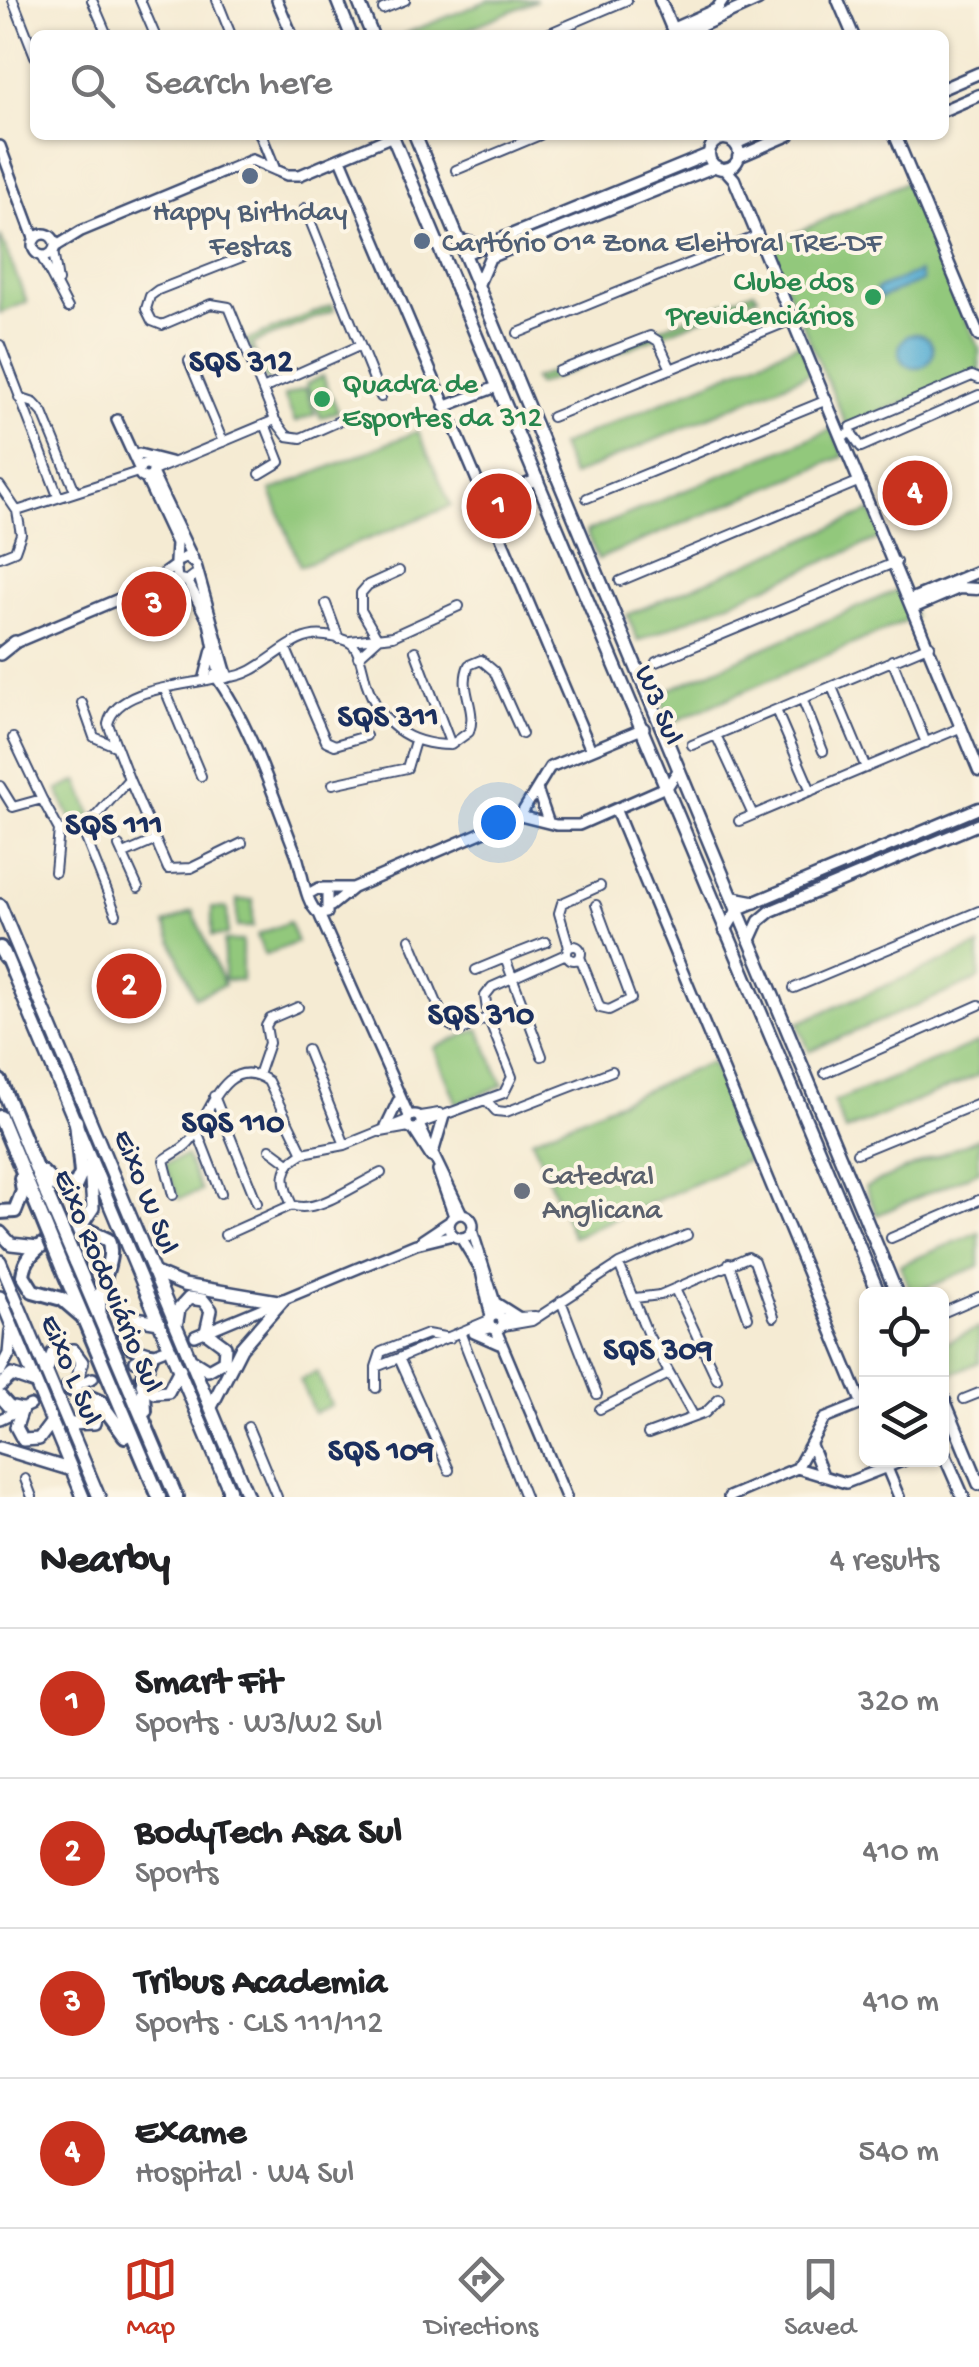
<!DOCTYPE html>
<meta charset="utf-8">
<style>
:root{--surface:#fff;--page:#f6f6f6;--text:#202124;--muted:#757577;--line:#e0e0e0;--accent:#c8321e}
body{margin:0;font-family:"Gochi Hand",sans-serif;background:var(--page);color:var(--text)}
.controls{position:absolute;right:30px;bottom:30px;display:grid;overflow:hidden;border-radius:15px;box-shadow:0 2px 8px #0004}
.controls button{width:90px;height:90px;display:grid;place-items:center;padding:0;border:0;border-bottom:2px solid var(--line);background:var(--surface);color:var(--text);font:50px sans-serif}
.you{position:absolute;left:498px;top:822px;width:35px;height:35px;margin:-25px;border:8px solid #fff;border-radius:50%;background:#1a73e8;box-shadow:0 0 0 15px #1a73e833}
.badge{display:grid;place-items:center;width:65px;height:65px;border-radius:50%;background:var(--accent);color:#fff;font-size:32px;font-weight:700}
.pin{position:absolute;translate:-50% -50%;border:5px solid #fff;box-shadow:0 2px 10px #0006}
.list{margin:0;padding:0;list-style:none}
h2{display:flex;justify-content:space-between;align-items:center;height:130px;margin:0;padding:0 40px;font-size:42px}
h2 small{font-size:32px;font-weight:400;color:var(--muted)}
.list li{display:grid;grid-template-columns:65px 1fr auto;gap:30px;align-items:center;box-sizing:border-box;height:150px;padding:0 40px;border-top:2px solid var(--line)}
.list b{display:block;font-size:38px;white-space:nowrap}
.list p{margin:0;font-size:32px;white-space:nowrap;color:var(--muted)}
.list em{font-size:32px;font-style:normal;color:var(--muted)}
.icon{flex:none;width:55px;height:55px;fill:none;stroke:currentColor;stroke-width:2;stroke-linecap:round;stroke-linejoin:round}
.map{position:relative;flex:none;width:979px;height:1497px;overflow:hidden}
.search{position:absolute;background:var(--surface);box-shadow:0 2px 8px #0004;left:30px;right:30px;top:30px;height:110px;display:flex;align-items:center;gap:25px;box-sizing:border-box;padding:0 35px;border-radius:15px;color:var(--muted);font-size:38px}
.sheet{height:730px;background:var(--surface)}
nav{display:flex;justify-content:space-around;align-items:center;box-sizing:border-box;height:140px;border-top:2px solid var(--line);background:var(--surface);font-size:28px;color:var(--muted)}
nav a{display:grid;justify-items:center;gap:5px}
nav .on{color:var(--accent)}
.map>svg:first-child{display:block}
.green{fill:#92c87b;stroke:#567c6c;stroke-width:2.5}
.water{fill:#56aed3;stroke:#386e98;stroke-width:2.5}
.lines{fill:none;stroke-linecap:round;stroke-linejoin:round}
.minor-casing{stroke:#3c4b70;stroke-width:12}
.tertiary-casing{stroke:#3c4b70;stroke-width:14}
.secondary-casing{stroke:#3c4b70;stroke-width:15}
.primary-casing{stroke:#3c4b70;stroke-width:16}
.trunk-casing{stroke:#3c4b70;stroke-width:18}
.minor{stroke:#fff;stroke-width:8}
.tertiary{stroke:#fff;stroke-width:9}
.secondary{stroke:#fff;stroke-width:10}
.primary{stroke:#fff;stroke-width:11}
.trunk{stroke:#fff;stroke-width:12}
.trunk-bridge-casing{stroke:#3c4b70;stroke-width:18;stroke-linecap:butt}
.trunk-bridge{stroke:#fff;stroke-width:12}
.service-dot{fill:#5c6f8a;stroke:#fcf5e5;stroke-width:4}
.leisure-dot{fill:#2e9e5b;stroke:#fcf5e5;stroke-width:4}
.worship-dot{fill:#6b7280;stroke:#fcf5e5;stroke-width:4}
.labels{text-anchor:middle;stroke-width:8;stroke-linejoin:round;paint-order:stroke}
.service-label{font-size:30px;fill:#4e5e75;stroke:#fcf5e5}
.leisure-label{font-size:30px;fill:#27864d;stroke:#fcf5e5;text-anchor:end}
.street-label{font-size:30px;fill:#1b2f5e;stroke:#fcf5e5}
.worship-label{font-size:30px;fill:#5b616d;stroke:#fcf5e5;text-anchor:start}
.neighbourhood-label{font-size:32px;font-weight:bold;fill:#1b2f5e;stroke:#fcf5e5}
</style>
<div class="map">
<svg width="979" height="1497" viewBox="0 0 979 1497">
<rect width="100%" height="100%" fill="#fcf5e5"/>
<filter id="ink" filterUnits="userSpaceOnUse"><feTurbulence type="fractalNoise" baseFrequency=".01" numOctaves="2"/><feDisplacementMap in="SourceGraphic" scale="20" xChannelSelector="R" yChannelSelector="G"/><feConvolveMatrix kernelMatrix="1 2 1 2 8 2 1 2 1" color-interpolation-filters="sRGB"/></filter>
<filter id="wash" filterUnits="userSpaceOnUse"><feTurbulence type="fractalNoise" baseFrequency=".0048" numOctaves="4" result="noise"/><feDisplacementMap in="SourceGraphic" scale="40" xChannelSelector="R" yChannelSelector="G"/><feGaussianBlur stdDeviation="2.25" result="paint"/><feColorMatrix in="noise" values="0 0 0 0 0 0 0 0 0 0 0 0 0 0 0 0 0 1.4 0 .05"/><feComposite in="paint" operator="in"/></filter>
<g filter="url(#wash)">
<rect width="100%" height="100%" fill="#f5ebd3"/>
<path class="green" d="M 489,0 L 537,0 L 454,35 L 402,35 Z
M 906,182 L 979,349 L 979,372 L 847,426 L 768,246 Z
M 0,235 L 27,302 L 0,313 Z
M 754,291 L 758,296 L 537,385 L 533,379 Z
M 332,305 L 334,310 L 252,344 L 260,366 L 265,364 L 270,377 L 266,380 L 246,341 Z
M 800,343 L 812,372 L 572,476 L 560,446 Z
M 323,376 L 338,411 L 321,418 L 306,384 Z
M 305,388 L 315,414 L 295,422 L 284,396 Z
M 832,429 L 844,456 L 598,559 L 586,532 Z
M 418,431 L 451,506 L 300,566 L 271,491 Z
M 871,511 L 882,537 L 638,641 L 627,615 Z
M 902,588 L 915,617 L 671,723 L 659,694 Z
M 78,781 L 92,815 L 73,823 L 58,790 Z
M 237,900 L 253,900 L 253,927 L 237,927 Z
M 212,908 L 227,908 L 228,935 L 212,936 Z
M 193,911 L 224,985 L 195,997 L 165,924 Z
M 289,922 L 297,942 L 265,955 L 257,935 Z
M 224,941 L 242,941 L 242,980 L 224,980 Z
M 979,946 L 979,979 L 809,1051 L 798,1023 Z
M 479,1029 L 503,1085 L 457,1104 L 434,1048 Z
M 979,1042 L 979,1075 L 845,1131 L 834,1102 Z
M 711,1062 L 755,1157 L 573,1237 L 532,1139 Z
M 979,1138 L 979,1171 L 877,1215 L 865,1187 Z
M 186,1156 L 201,1191 L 179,1199 L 164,1164 Z
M 979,1232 L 979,1266 L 912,1294 L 900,1265 Z
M 979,1328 L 979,1362 L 947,1376 L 942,1344 Z
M 317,1372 L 331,1405 L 314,1413 L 300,1380 Z"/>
<path class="water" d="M 919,272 L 922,281 L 880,298 L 876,289 Z
M899 351a17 17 0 1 1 34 0a17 17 0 1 1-34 0Z"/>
</g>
<g filter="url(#ink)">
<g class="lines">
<g class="minor-casing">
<path id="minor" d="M 13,0 L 35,56
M 92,0 L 107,35
M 140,0 L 155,35
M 217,0 L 231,35
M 383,9 L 405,0
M 545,35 L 627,0
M 456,170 L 540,135
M 305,208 L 381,397
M 53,251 L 58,281
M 41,256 L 68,308
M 518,333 L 757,236
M 0,345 L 58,496
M 189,361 L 223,442
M 559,371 L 650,336 L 658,341 L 671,369
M 265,388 L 359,346
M 19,398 L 34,403 L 43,413 L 75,491
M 552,417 L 794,319
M 275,420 L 287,436 L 301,438 L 346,418
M 852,434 L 851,427 L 972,376 L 979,379
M 841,435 L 852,434 L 861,447 L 979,395
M 149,464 L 167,462
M 153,471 L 275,420 L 229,307 L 211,304 L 162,325 L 152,321 L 146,309 L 150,296 L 158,290 L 242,257
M 260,474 L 280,462 L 265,424
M 0,486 L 17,511 L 138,472
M 587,498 L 827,400
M 0,557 L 15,551 L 21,534 L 17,511
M 620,581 L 860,481
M 326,604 L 339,639
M 378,639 L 361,610 L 361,593 L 368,585 L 399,571
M 350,641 L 393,636 L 459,606
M 286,649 L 326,741 L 335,745 L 366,736
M 415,651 L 451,745
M 358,657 L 378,639
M 892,660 L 926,743
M 656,662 L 896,562
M 228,677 C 264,676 289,630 326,636 C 334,637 348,639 354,646 C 361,655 363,672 366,682 C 380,724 407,745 451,745 L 469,732 C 478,708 458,690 469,665 L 481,660 L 494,671 L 522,734
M 832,687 L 866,768
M 165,690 L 201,776
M 802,698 L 823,751
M 82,703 L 94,737 L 115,746
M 776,710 L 811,791
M 716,735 L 753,815
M 692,745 L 930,645
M 129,779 L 168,869 L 191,868 L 242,843
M 333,784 L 407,768 L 415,741
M 0,786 L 13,807 L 42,799 L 13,738
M 42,799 L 59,830 L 55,872
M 739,821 L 962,727
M 59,830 L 83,831 L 129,779 L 108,724 C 116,687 186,686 217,678
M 83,831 L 116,914
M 119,846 L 138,888
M 124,854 L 154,841
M 410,939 L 445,1022 L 460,1031 L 488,1017 L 512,1077 L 504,1093 L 422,1123
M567 953a7 7 0 1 1 14 0a7 7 0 1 1-14 0Z
M 569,947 L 559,913 L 562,903 L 600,886
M 580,957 L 600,1008 L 609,1010 L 631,999 L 596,905
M 476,970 L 505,958
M 794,988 L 979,911
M 488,1017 L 485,996 L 492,987 L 566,954
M 307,1050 L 345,1145
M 542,1056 L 505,958 L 546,942
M 825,1073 L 979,1005
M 258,1075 L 269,1043 L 266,1026 L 270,1019 L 298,1007
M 214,1096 L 257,1203
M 486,1100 L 496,1111 L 506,1112 L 612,1071
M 420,1116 L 439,1113
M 197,1131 L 221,1193
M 381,1132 L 409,1127
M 270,1149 L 289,1163
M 303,1153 C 280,1166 281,1182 292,1205 C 316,1215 356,1184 381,1173
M 857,1153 L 979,1103
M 173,1195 L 164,1160 C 172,1154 183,1150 190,1141 C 209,1118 224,1051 268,1081 L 303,1153 L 345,1145 L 407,1120
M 225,1235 L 292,1205
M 891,1238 L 979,1200
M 729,1263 L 748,1317
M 619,1264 L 648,1335 L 693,1415
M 675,1289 L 717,1379
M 635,1298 L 660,1295 L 748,1257 L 754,1261 L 774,1317
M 561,1301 L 597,1394
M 942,1313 L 979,1297
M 503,1318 L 535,1316
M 503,1326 L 532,1321 L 619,1264 L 687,1235
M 460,1332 L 525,1497
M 475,1333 L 492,1328
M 376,1367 L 381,1352 L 427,1334 L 450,1338
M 376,1388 L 376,1367 L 399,1358
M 964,1399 L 979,1393
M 600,1409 L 669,1374
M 248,1427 L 277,1497
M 648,1434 L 705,1413 L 719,1399
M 449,1470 L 399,1358 L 489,1320
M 25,1479 L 32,1497"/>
</g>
<g class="tertiary-casing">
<path id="tertiary" d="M 277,0 L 292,35
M 261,135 L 275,170
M 0,146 L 34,238
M 341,159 L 591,750
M 252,160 L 287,175 L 300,175 L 395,135
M33 245a11 11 0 1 1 22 0a11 11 0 1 1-22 0Z
M 55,247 L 81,231 L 252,160
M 444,407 L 499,386
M 117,420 L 139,468
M 139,454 L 170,462
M139 471a7 7 0 1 1 14 0a7 7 0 1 1-14 0Z
M 153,475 L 193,559
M 146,479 L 176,543 L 175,562
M 485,501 L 538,479
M 195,575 L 187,581 L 177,579 L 175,562 L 187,557 L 196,565 L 225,668
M 187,581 L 209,622 L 218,669
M 147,586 L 173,567
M 12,644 L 145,588 L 183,581
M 205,677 L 212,650
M 219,680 L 228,677 L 225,668 L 215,675 C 251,726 272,793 295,851 C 303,870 304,902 319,914 L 327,913 L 327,892 L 319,888 L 310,893
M 537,789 L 548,821
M 616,811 L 862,1404
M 520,816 L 550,767 L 644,728
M 323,888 L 353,888
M 331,906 L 353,888 L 520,816 L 556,825 L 579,825 L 668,786 L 679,769
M 319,914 L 409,1116
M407 1122a7 7 0 1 1 14 0a7 7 0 1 1-14 0Z
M 386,1126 L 398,1101
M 420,1127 L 462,1214
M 413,1129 L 431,1157
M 434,1150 L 444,1116
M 438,1171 L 454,1216
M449 1226a12 12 0 1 1 24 0a12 12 0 1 1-24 0Z
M 472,1230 L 499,1315
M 461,1238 L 481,1271 L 491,1317
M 422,1240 L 449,1222
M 496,1303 L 518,1317
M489 1322a7 7 0 1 1 14 0a7 7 0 1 1-14 0Z
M 496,1330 L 566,1497
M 474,1333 L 499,1344
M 195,1336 L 416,1244 L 453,1235
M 135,1361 L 163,1350
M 70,1387 L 93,1378
M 0,1419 L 30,1405
M 942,1441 L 948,1416
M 811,1445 L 823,1475
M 797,1468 L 846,1483 L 905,1460
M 797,1468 L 824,1419 L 864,1403
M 887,1468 L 899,1497
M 729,1497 L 797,1468"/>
</g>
<g class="secondary-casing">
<path id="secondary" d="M 660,0 L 673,31
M 838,0 L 853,35
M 672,29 L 717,9 L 723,0
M 681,35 L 758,0
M 944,88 L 979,73
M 944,110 L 979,95
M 895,135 L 979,336
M709 154a15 15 0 1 1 30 0a15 15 0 1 1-30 0Z
M 735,144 L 755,135
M 738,157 L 789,135
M 725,169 L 734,179 L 979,771
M 464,254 L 709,154
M 477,287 L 490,257 L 716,166
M 912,599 L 979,571
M 915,607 L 959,588 L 977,589
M 725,931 L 738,909 L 979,808
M 750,941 L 759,921 L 771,911 L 979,824"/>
</g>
<g class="primary-casing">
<path id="primary" d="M 337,0 L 351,35
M 358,0 L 372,35
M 392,135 L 879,1294
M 415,135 L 897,1294
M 458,240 L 482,246
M 0,654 L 15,642
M 734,898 L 755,902
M 0,905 L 248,1497
M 4,952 L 232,1497
M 0,1232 L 11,1244 L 38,1247
M 77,1232 L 93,1208 L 90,1166
M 0,1261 L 99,1497
M 153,1272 L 184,1285 L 278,1301
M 0,1297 L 83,1497
M 177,1321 L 179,1309 L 189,1298 L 203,1300 L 211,1310 L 206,1332 L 225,1346 L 224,1361 L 208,1370 L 192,1360
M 152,1354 L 130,1347 L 124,1335 L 136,1318 L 159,1322
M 0,1371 L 9,1354 L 11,1331
M 46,1372 L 53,1353 L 73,1350 L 82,1362 L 77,1380 L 68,1388
M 142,1384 L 155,1393 L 168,1392 L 180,1369
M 0,1386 L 12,1375 L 35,1383
M 942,1395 L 979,1484
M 0,1396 L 9,1406 L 22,1409 L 16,1427 L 23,1440 L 39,1439 L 51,1423
M 211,1407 L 241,1348 L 283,1300
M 69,1424 L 94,1423 L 100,1402
M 0,1448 L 72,1470
M 942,1449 L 963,1497"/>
</g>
<g class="trunk-casing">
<path id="trunk" d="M 0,948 L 5,957
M 0,1081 L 47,1195
M 0,1117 L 35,1201
M 42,1172 L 57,1187 L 76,1185 L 81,1174 L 76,1121
M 0,1212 L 15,1211 L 23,1191 L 21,1178
M 76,1262 L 176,1497
M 62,1267 L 159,1497
M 83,1317 L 62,1299 L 33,1291 L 23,1275 C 26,1245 62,1232 89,1231 L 108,1240 C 117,1261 95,1284 100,1318
M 68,1388 L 100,1402 L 125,1436
M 145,1411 L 143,1376 L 152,1354
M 229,1489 L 229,1497"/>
</g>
<use href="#minor" class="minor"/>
<use href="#tertiary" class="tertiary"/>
<use href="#secondary" class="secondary"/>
<use href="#primary" class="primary"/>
<use href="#trunk" class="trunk"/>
<g class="trunk-bridge-casing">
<path id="trunk-bridge" d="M 47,1195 L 76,1262
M 35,1201 L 62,1267"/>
</g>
<use href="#trunk-bridge" class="trunk-bridge"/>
</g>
</g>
<g class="service-dot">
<circle cx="250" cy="176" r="10"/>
<circle cx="422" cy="241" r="10"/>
</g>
<g class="leisure-dot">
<circle cx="873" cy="297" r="10"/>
<circle cx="322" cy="399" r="10"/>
</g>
<circle class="worship-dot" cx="522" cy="1191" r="10"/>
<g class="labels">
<g class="service-label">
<text x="250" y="220">Happy Birthday<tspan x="250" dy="34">Festas</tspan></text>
<text x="442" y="251" text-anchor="start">Cartório 01ª Zona Eleitoral TRE-DF</text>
</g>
<g class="leisure-label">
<text x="853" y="290">Clube dos<tspan x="853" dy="34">Previdenciários</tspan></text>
<text x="342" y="392" text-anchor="start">Quadra de<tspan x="342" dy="34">Esportes da 312</tspan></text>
</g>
<g class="street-label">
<text transform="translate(661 704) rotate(67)" y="10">W3 Sul</text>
<text transform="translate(148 1191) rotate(68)" y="10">Eixo W Sul</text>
<text transform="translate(110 1280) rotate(67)" y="10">Eixo Rodoviário Sul</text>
<text transform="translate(73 1369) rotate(67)" y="10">Eixo L Sul</text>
</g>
<g class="worship-label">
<text x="542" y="1184">Catedral<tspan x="542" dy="34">Anglicana</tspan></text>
</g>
<g class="neighbourhood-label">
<text x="241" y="370">SQS 312</text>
<text x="388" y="725">SQS 311</text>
<text x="114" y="833">SQS 111</text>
<text x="481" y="1023">SQS 310</text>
<text x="233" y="1131">SQS 110</text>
<text x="658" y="1358">SQS 309</text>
<text x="381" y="1459">SQS 109</text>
</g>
</g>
</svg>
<div class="controls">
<button><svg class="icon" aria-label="locate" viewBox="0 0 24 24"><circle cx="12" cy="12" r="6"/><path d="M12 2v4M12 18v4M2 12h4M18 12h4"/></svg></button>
<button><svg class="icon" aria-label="layers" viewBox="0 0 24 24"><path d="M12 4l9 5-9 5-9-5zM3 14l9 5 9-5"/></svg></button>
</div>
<div class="you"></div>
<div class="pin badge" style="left:499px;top:506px">1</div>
<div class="pin badge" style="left:129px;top:986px">2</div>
<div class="pin badge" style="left:154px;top:604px">3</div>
<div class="pin badge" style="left:915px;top:493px">4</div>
<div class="search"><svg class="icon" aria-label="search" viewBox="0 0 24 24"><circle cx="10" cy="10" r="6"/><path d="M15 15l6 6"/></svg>Search here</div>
</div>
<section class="sheet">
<h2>Nearby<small>4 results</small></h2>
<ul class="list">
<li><span class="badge">1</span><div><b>Smart Fit</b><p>Sports · W3/W2 Sul</p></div><em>320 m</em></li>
<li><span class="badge">2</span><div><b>BodyTech Asa Sul</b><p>Sports</p></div><em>410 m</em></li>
<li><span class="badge">3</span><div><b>Tribus Academia</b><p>Sports · CLS 111/112</p></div><em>410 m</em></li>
<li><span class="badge">4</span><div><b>Exame</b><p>Hospital · W4 Sul</p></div><em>540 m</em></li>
</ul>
</section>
<nav>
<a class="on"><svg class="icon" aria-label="map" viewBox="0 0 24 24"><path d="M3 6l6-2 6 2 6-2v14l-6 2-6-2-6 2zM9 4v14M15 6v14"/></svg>Map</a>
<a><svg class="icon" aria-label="directions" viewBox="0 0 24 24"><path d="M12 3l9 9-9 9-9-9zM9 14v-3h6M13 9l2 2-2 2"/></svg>Directions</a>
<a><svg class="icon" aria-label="saved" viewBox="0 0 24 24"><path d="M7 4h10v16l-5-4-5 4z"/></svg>Saved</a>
</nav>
